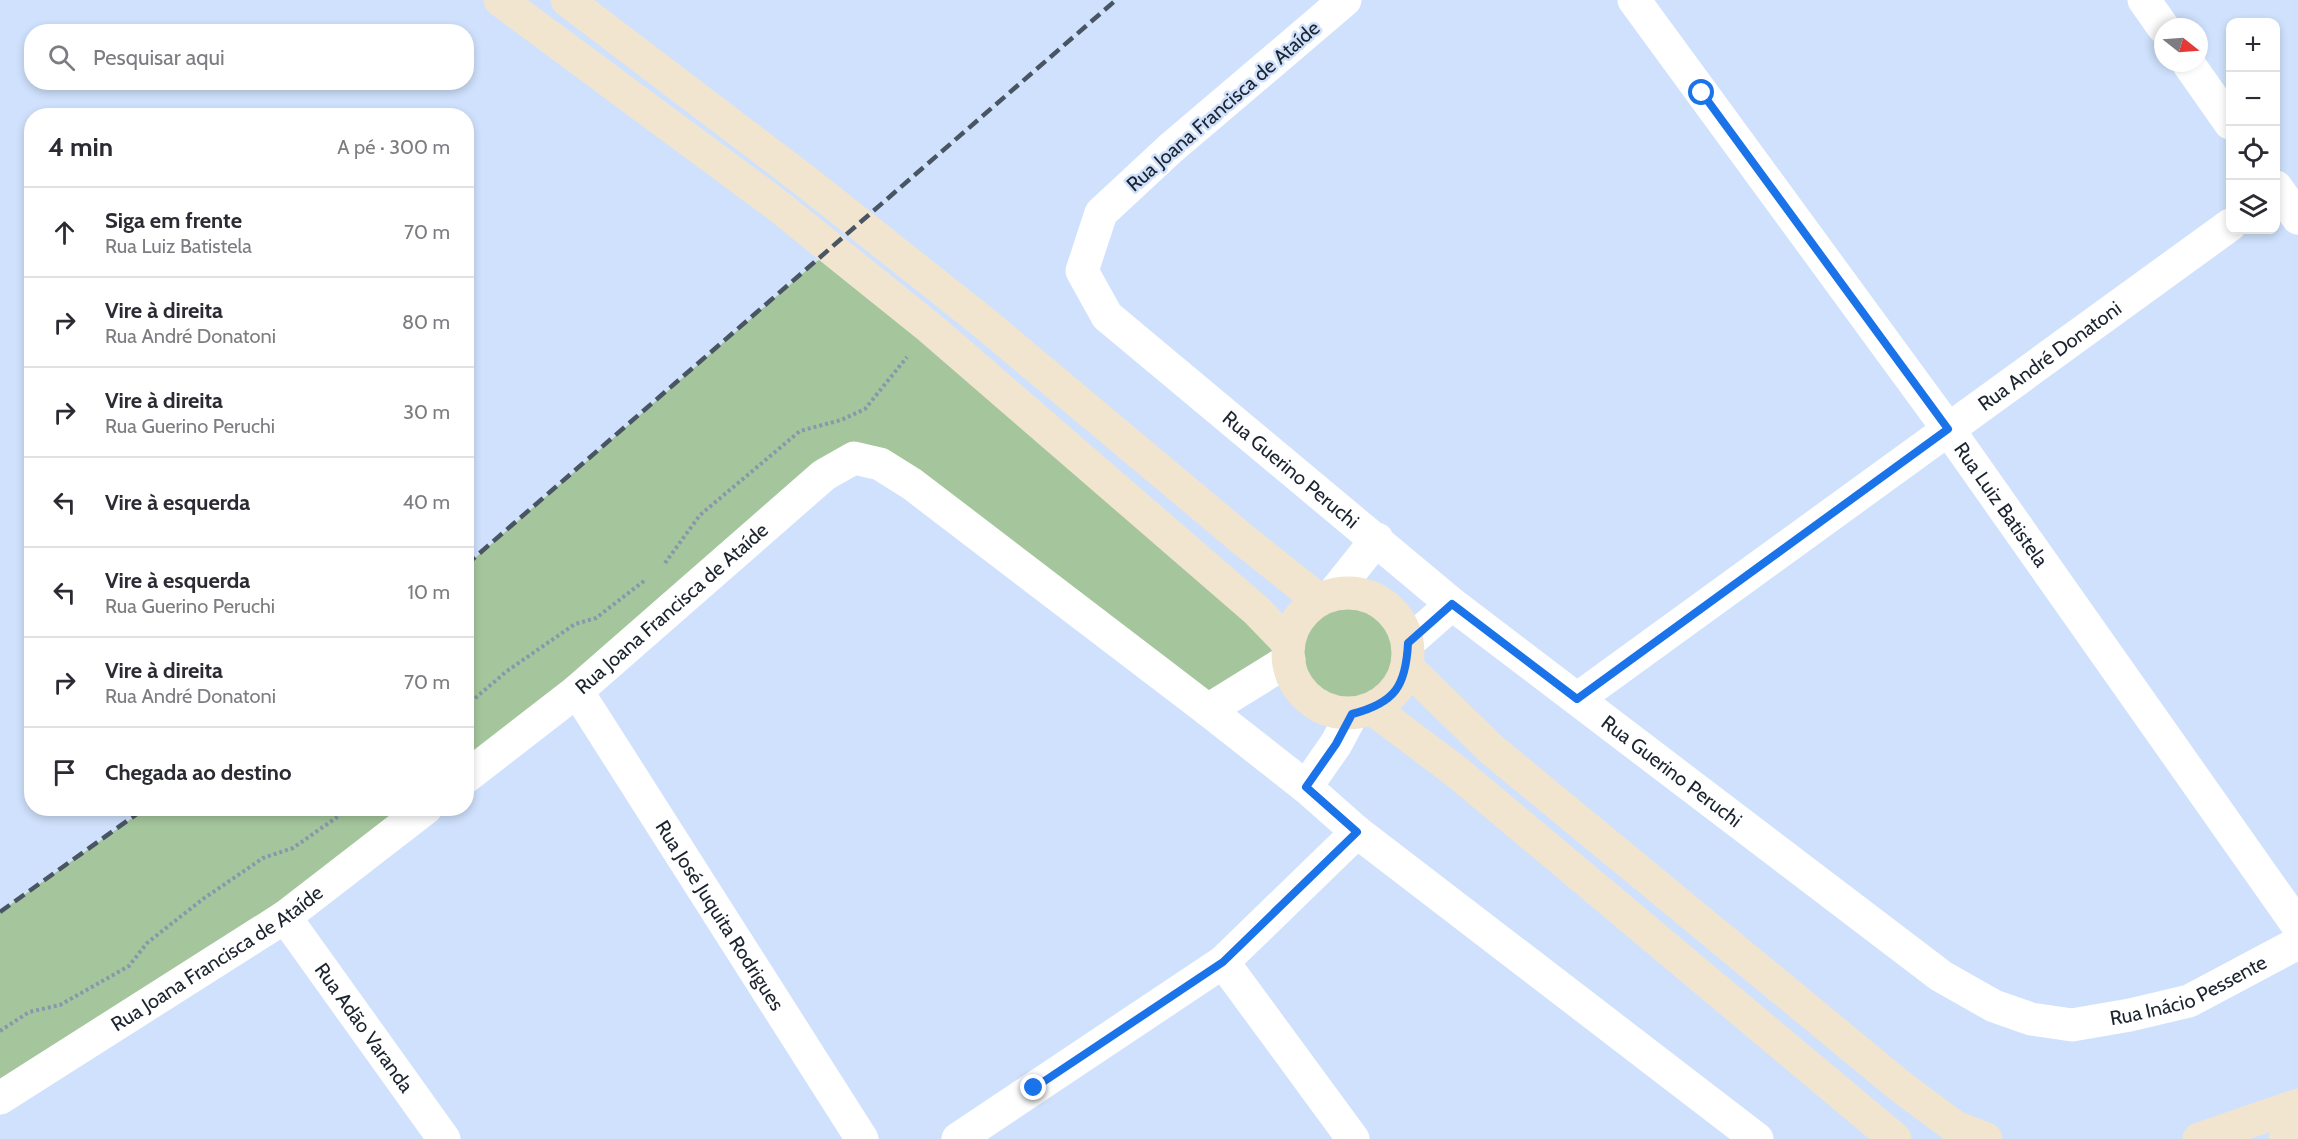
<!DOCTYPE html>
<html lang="pt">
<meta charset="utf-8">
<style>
:root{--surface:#fff;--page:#f7f7f7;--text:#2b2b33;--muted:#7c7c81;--line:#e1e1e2}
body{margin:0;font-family:Cabin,sans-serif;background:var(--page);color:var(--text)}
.controls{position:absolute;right:18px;top:18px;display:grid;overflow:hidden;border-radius:12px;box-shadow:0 3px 9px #0003}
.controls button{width:54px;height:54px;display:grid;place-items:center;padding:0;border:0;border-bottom:2px solid var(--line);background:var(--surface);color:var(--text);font:30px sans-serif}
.compass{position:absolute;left:2154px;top:18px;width:54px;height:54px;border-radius:50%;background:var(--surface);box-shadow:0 3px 9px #0003;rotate:107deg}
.stop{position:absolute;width:18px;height:18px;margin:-14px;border:4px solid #1a73e8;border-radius:50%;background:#fff}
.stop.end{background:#1a73e8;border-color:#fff;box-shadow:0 2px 6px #0008}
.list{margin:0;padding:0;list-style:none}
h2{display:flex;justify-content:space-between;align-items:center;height:78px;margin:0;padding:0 24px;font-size:26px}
h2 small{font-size:20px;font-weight:400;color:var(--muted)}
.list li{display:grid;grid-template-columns:39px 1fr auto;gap:18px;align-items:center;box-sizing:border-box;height:90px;padding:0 24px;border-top:2px solid var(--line)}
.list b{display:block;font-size:22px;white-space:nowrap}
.list p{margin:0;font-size:20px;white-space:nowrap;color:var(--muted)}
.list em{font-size:20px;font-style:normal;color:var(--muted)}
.icon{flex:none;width:33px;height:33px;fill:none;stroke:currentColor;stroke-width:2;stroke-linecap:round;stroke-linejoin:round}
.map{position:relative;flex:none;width:2298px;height:1139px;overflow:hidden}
.search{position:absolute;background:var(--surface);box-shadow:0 3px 9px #0003;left:24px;top:24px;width:450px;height:66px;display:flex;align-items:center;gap:15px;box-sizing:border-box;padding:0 21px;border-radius:24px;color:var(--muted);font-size:22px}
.panel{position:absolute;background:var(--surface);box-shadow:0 3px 9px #0003;left:24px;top:108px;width:450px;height:708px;border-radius:24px}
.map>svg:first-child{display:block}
.green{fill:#a5c69c}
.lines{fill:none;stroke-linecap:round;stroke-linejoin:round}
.path{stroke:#8997ac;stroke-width:4;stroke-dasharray:3 3;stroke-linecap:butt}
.street{stroke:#fff;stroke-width:33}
.secondary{stroke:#f2e5d0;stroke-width:33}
.rail{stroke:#4a5564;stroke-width:4.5;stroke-dasharray:12 6;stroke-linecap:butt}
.route{stroke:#1a73e8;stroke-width:8}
.labels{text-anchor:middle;stroke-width:5;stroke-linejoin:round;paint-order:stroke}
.street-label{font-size:20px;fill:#1c2430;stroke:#cfe1fc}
</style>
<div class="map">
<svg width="2298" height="1139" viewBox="0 0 2298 1139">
<rect width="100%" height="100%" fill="#cfe1fc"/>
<path class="green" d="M 831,249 L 1288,643 C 1302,610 1308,603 1343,595 C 1360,591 1380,598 1392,612 C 1445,679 1352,754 1299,689 C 1294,684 1292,675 1289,669 L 1208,710 L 854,458 L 467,777 L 467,565 Z
M 145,809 L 426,809 L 0,1098 L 0,912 Z"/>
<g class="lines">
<path class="path" d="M 665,563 L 700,515 L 800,431 L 841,420 L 865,409 L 907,357
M 466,706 L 507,671 L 575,624 L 596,618 L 644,581
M 0,1031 L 29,1012 L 60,1005 L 129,966 L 147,943 L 203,899 L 263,858 L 293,848 L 350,808"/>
<g class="street">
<path id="s1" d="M 1345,0 L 1171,148 L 1101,213 L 1082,271 L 1107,316 L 1452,604 L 1941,976 L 1994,1006 L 2031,1019 L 2072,1025 L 2130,1015 L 2189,1001 L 2298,943"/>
<path id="s2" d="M 1634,0 L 1948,429 L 2298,926"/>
<path d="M 2144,0 L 2163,27"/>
<path d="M 2188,63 L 2230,123"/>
<path d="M 2276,187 L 2298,218"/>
<path d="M 1333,594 L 1377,539"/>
<path d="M 1408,643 L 1452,604"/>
<path id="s3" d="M 577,691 L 862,1139"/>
<path id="s4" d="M 1577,699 L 2230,225"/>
<path d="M 1208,710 L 1289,660"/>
<path id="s5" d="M 466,777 L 577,691 L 824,475 L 854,458 L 880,464 L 912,484 L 1208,710 L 1306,787 L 1357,832 L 1757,1139"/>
<path d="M 1306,787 L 1336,744 L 1352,714"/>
<path id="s6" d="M 285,917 L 444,1139"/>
<path d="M 1223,962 L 1353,1139"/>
<path id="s7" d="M 0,1098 L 285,917 L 426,808"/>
<path d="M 958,1139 L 1223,962 L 1357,832"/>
</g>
<path class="secondary" d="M 500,0 L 777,205 L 930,328 L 1256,610 L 1288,643
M 567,0 L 804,180 L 983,322 L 1241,538 L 1319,600
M1288 653a60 60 0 1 1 120 0a60 60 0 1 1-120 0Z
M 1407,667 L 1491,749 L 1900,1086 L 1955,1127 L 1986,1139
M 1373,709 L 1458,773 L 1895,1139
M 2199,1139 L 2298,1105
M 2285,1139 L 2298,1128"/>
<path class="rail" d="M 466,565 L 1116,0
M 0,912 L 145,808"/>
</g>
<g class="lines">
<path class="route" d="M 1034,1088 L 1223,962 L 1357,832 L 1306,787 L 1336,744 L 1352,714 C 1395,703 1406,686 1408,643 L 1452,604 L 1577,699 L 1948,429 L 1702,93"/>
</g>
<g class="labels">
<g class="street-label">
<text transform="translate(1223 106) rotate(-41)" y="7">Rua Joana Francisca de Ataíde</text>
<text dy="7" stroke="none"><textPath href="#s4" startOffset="584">Rua André Donatoni</textPath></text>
<text dy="7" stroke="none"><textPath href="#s1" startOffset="676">Rua Guerino Peruchi</textPath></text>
<text dy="7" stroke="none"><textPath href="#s2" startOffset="624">Rua Luiz Batistela</textPath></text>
<text dy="7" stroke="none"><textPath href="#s5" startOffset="266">Rua Joana Francisca de Ataíde</textPath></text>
<text dy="7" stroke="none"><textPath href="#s1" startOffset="1162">Rua Guerino Peruchi</textPath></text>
<text dy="7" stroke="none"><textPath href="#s3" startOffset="266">Rua José Juquita Rodrigues</textPath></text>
<text dy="7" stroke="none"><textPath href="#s7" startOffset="258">Rua Joana Francisca de Ataíde</textPath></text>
<text dy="7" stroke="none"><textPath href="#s1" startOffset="1764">Rua Inácio Pessente</textPath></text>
<text dy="7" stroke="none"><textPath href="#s6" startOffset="136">Rua Adão Varanda</textPath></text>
</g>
</g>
</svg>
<div class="controls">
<button>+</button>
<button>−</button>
<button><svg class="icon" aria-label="locate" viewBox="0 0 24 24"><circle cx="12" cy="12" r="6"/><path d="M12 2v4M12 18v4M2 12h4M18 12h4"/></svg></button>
<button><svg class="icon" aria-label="layers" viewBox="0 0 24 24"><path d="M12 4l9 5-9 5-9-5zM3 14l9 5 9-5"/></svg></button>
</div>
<svg class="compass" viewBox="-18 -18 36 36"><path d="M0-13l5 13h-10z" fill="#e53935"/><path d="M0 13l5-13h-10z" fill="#7c7c81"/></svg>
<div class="stop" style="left:1702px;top:93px"></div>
<div class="stop end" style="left:1034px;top:1088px"></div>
<div class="search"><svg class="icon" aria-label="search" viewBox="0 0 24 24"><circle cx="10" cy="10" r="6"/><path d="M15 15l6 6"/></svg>Pesquisar aqui</div>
<section class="panel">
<h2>4 min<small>A pé · 300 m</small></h2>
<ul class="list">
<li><svg class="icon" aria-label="ahead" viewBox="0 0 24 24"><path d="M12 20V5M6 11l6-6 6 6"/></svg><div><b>Siga em frente</b><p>Rua Luiz Batistela</p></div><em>70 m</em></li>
<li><svg class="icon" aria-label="right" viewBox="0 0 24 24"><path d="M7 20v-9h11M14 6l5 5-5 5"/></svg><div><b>Vire à direita</b><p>Rua André Donatoni</p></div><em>80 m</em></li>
<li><svg class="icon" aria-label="right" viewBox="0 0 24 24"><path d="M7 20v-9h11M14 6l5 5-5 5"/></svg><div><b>Vire à direita</b><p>Rua Guerino Peruchi</p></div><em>30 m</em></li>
<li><svg class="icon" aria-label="left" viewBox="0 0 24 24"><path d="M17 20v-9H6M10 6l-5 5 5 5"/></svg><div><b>Vire à esquerda</b></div><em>40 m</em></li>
<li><svg class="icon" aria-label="left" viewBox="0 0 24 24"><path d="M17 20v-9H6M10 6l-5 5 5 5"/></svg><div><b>Vire à esquerda</b><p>Rua Guerino Peruchi</p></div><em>10 m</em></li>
<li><svg class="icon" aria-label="right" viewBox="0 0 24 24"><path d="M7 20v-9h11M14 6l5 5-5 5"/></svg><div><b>Vire à direita</b><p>Rua André Donatoni</p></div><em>70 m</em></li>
<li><svg class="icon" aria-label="arrive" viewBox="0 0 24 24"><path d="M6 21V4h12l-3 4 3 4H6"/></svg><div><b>Chegada ao destino</b></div></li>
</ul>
</section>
</div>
